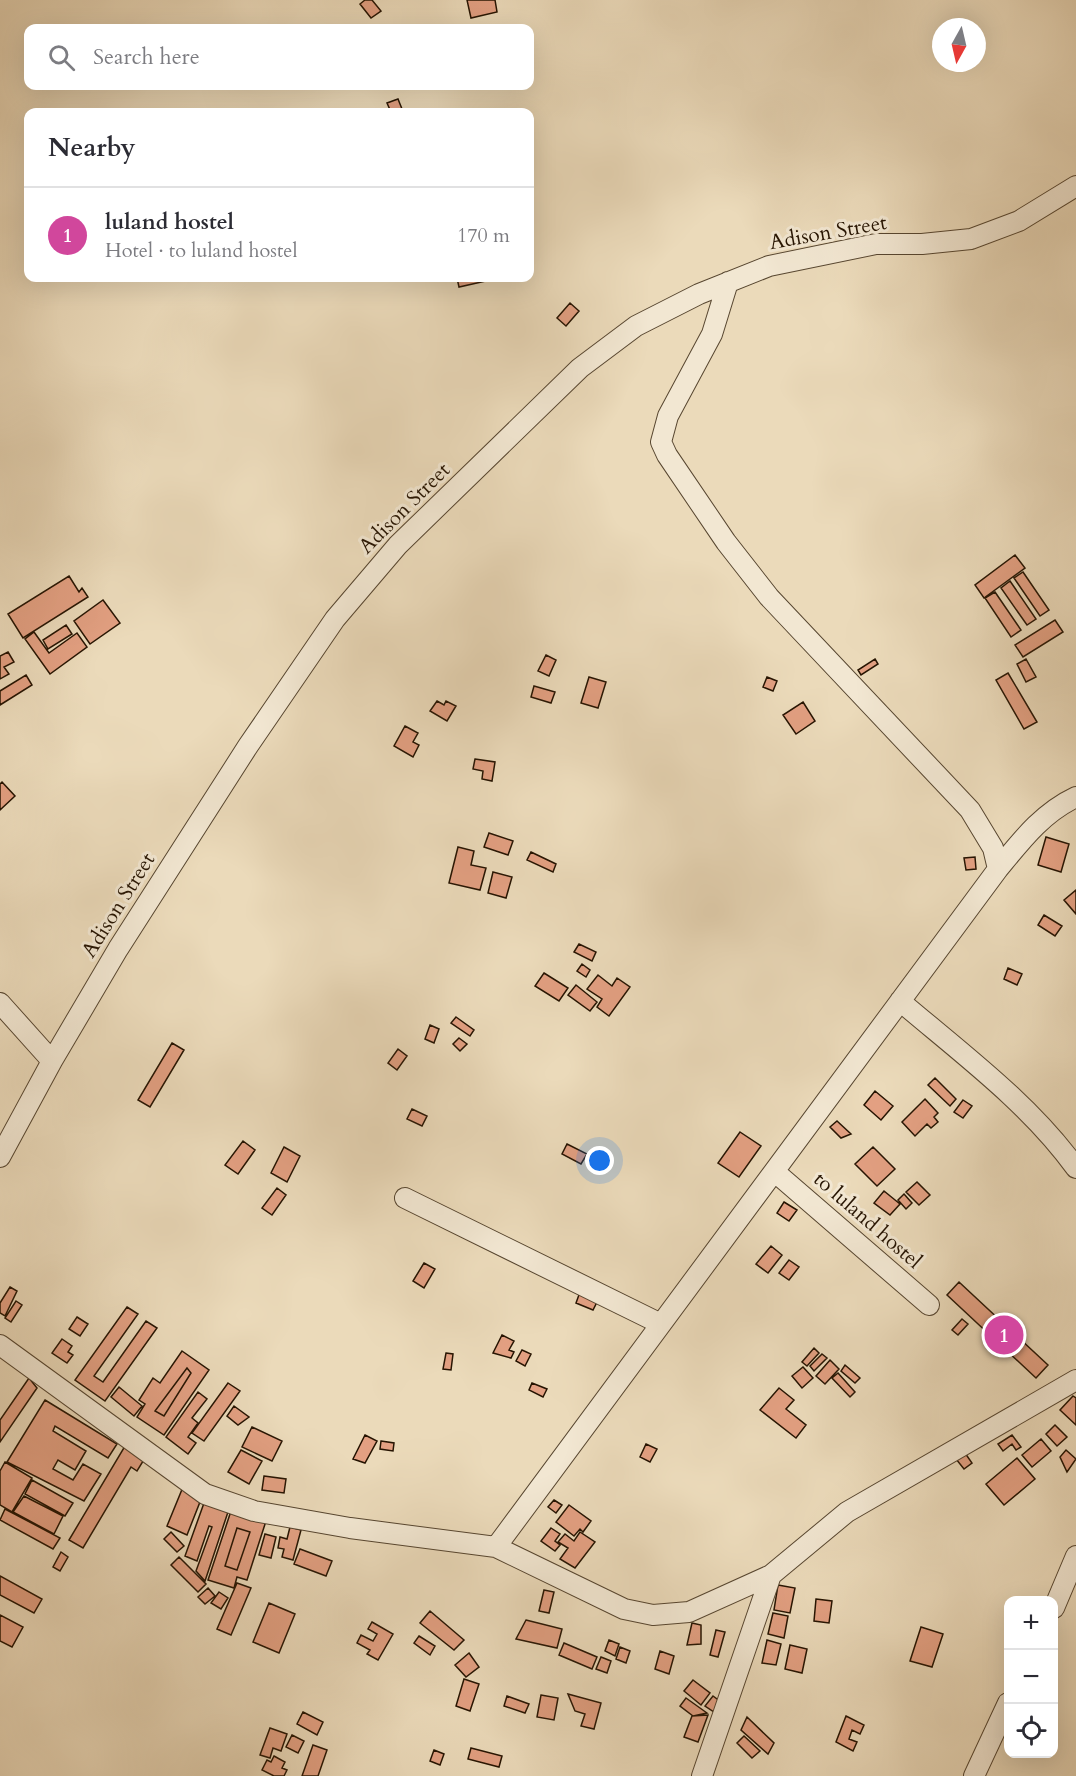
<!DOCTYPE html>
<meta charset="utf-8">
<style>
:root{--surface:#fff;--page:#f2f2f3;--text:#2b2b33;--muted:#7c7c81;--line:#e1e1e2;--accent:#0f766e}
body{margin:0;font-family:Cardo,serif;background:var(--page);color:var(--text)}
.controls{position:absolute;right:18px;bottom:18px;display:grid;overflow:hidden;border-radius:12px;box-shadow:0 6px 24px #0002}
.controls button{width:54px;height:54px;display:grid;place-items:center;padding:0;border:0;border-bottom:2px solid var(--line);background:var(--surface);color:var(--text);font:30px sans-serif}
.compass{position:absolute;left:932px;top:18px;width:54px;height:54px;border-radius:50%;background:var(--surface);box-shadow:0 6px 24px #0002;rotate:188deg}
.you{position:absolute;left:600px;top:1161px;width:21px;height:21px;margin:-15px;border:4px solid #fff;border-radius:50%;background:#1a73e8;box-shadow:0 0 0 9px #1a73e833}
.badge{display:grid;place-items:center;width:39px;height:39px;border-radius:50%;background:var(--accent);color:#fff;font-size:20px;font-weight:700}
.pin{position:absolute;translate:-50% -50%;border:3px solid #fff;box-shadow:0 2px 6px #0006}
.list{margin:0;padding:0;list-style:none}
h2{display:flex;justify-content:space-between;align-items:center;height:78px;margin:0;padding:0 24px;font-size:26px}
h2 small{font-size:20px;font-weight:400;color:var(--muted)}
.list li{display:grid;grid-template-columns:39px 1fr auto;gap:18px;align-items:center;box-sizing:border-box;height:96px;padding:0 24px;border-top:2px solid var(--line)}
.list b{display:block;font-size:22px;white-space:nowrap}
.list p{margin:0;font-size:20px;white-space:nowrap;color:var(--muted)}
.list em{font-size:20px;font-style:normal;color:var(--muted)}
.icon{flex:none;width:33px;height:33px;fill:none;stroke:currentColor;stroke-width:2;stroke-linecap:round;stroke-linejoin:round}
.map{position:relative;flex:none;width:1076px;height:1776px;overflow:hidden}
.search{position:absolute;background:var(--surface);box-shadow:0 6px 24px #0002;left:24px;top:24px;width:510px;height:66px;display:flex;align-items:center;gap:15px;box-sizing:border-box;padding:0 21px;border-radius:12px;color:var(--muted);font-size:22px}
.panel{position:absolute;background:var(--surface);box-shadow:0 6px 24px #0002;left:24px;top:108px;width:510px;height:174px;border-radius:12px}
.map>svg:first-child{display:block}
.building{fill:#e3a082;stroke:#261402;stroke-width:1.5;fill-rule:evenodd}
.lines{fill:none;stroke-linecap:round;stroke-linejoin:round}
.minor-casing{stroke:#574630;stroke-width:22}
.minor{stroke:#f2e7d2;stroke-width:20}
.labels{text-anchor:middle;stroke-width:6;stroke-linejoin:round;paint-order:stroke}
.street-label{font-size:21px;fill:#261402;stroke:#f2e7d2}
</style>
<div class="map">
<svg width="1076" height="1776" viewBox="0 0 1076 1776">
<rect width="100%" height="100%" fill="#ebdaba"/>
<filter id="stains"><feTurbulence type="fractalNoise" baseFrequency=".00333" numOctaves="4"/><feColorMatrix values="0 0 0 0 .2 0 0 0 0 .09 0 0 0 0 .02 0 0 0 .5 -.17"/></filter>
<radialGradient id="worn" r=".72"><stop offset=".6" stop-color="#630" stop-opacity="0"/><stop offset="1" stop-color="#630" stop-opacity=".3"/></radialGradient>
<path class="building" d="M 365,0 L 372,0 L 381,11 L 371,18 L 360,4 Z
M 467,0 L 495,0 L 497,12 L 471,18 Z
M 398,99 L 402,109 L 391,112 L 387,103 Z
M 457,278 L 485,278 L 486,281 L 459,287 Z
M 570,303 L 579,311 L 566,326 L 557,318 Z
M 1015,555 L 1025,568 L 984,598 L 975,585 Z
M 1023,572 L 1049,610 L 1040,616 L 1014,578 Z
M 69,576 L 79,592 L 82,588 L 88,597 L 23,638 L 8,614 Z
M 1010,581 L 1036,619 L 1027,625 L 1001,588 Z
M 995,592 L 1021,630 L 1011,637 L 985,598 Z
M 103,600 L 120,623 L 90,644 L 74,621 Z
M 1055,620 L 1063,632 L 1023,657 L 1015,645 Z
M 66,625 L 72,634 L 48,649 L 43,640 Z
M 34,632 L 49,653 L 77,633 L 87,647 L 50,674 L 25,639 Z
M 8,652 L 14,662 L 4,667 L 9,674 L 0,679 L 0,656 Z
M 546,655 L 556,660 L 549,676 L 538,671 Z
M 875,659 L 878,664 L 861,675 L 858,670 Z
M 1026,659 L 1036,677 L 1026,682 L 1017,664 Z
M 1008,673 L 1037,722 L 1024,729 L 996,680 Z
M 26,675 L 32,685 L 0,705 L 0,691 Z
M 589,677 L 606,682 L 598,708 L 581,703 Z
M 767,677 L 777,681 L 773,691 L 763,687 Z
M 534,686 L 555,692 L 551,703 L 531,697 Z
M 437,701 L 444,705 L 446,701 L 456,706 L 447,721 L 430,711 Z
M 803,702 L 815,721 L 796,734 L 783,715 Z
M 405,726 L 418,733 L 413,742 L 419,745 L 413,757 L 394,746 Z
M 475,759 L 495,762 L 492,781 L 482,779 L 483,771 L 473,769 Z
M 2,782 L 15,796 L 0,810 L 0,784 Z
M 489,833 L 513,841 L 508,855 L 484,847 Z
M 1046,837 L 1069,844 L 1061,872 L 1038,865 Z
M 458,847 L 474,851 L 471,865 L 486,868 L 480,890 L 449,883 Z
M 531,852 L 556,864 L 553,872 L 527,860 Z
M 975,857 L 976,869 L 966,870 L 964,858 Z
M 493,872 L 512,877 L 506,898 L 488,893 Z
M 1076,890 L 1076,914 L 1064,900 Z
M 1044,915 L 1062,926 L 1055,936 L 1038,925 Z
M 579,944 L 596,952 L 592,961 L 574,952 Z
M 582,964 L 590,970 L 586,977 L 577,971 Z
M 1008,968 L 1022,974 L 1017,985 L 1004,979 Z
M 544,973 L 568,988 L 559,1001 L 535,986 Z
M 598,975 L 612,986 L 617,978 L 630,987 L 609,1016 L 597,1007 L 602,999 L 587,989 Z
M 576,985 L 597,1002 L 590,1011 L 568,995 Z
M 456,1017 L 474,1030 L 470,1036 L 451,1023 Z
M 430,1025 L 439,1029 L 434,1043 L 425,1039 Z
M 459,1038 L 467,1044 L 460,1051 L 453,1044 Z
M 172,1043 L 184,1050 L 150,1107 L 138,1100 Z
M 398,1049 L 407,1056 L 397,1070 L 388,1063 Z
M 935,1078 L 956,1099 L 950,1106 L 928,1085 Z
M 875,1091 L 893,1106 L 881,1120 L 864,1105 Z
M 925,1099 L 938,1113 L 934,1117 L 938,1122 L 931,1128 L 927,1124 L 915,1136 L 902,1122 Z
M 963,1100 L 972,1106 L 963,1118 L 954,1112 Z
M 412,1109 L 427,1116 L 422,1126 L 407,1119 Z
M 837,1121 L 851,1134 L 841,1138 L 830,1127 Z
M 740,1132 L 761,1146 L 739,1177 L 718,1163 Z
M 243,1141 L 255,1150 L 238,1174 L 225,1165 Z
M 567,1144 L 587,1154 L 581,1164 L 562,1154 Z
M 284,1147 L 300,1156 L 287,1182 L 271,1173 Z
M 873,1147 L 895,1169 L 877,1186 L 855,1164 Z
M 917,1182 L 930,1195 L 919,1205 L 906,1192 Z
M 277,1188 L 286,1195 L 272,1215 L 262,1208 Z
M 884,1191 L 900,1204 L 890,1215 L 874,1203 Z
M 904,1194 L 912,1203 L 906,1209 L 898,1200 Z
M 784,1202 L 797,1210 L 789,1221 L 777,1213 Z
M 771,1246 L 782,1255 L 768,1273 L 756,1264 Z
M 789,1260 L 799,1267 L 789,1280 L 779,1273 Z
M 424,1263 L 435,1269 L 424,1288 L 413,1281 Z
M 959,1282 L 1048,1365 L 1036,1378 L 947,1295 Z
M 10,1287 L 17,1291 L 5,1316 L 0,1313 L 0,1303 Z
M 580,1292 L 598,1300 L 593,1310 L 576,1303 Z
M 16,1301 L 22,1305 L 11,1322 L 5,1318 Z
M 127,1307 L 138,1314 L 94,1376 L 103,1382 L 146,1321 L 157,1328 L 105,1401 L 75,1380 Z
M 77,1317 L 88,1324 L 80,1336 L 69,1329 Z
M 962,1319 L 968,1324 L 958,1335 L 952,1330 Z
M 502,1335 L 514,1341 L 509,1350 L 514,1352 L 511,1358 L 493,1353 Z
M 62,1339 L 72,1346 L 68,1352 L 73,1355 L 67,1363 L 52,1353 Z
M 814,1348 L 819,1353 L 807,1366 L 802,1362 Z
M 522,1350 L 531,1354 L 525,1366 L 516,1361 Z
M 182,1351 L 209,1370 L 164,1435 L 137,1417 L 145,1404 L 139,1400 L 153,1378 L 160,1383 ZM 187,1368 L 191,1373 L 164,1416 L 155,1411 Z
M 446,1353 L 453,1354 L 451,1370 L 443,1369 Z
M 822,1354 L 827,1358 L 814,1371 L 810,1366 Z
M 830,1360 L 839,1369 L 825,1384 L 816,1376 Z
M 845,1365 L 860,1378 L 855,1383 L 841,1371 Z
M 803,1367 L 813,1378 L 802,1388 L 792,1376 Z
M 187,1368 L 191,1373 L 164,1416 L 155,1411 Z
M 838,1373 L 855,1392 L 850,1397 L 832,1378 Z
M 29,1378 L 37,1388 L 0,1442 L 0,1420 Z
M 228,1383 L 240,1391 L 204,1441 L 192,1433 Z
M 532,1383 L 547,1389 L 543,1397 L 529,1390 Z
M 119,1387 L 142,1406 L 134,1416 L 111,1397 Z
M 779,1388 L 794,1400 L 786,1409 L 806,1425 L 796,1438 L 760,1410 Z
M 198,1392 L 207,1399 L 192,1418 L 198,1423 L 188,1437 L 196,1443 L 188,1454 L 166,1437 Z
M 1073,1396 L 1076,1398 L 1076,1425 L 1060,1410 Z
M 45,1400 L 117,1444 L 108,1458 L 55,1426 L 53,1431 L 86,1451 L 75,1470 L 58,1460 L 53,1469 L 73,1480 L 83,1464 L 101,1474 L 84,1501 L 7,1462 Z
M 234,1406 L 249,1417 L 238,1425 L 227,1416 Z
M 1055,1425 L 1067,1437 L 1057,1446 L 1046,1434 Z
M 252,1427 L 282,1441 L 272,1461 L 242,1447 Z
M 365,1435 L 377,1441 L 365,1463 L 353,1459 Z
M 1012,1435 L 1021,1447 L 1016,1450 L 1012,1444 L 1003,1451 L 998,1444 Z
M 1041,1439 L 1051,1451 L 1032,1467 L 1022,1455 Z
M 381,1441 L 394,1443 L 393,1451 L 380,1449 Z
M 646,1444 L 657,1449 L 650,1462 L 640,1457 Z
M 125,1446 L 145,1458 L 137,1471 L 131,1467 L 83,1548 L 69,1540 Z
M 241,1450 L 262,1461 L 249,1484 L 228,1472 Z
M 1066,1450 L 1076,1459 L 1067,1472 L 1060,1457 Z
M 965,1453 L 972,1463 L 964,1469 L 956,1459 Z
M 1017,1458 L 1035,1479 L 1004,1505 L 986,1484 Z
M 5,1462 L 32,1478 L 12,1512 L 0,1505 L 0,1471 Z
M 264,1476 L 286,1479 L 284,1493 L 262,1490 Z
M 32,1480 L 73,1503 L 65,1516 L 25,1494 Z
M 183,1487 L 230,1506 L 205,1581 L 196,1571 L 212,1527 L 209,1526 L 197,1561 L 185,1556 L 204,1503 L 200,1502 L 187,1535 L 167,1526 Z
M 24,1496 L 63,1516 L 54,1534 L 13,1512 Z
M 554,1500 L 562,1505 L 556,1513 L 548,1507 Z
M 569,1505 L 591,1521 L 583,1532 L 580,1529 L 574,1536 L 556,1522 Z
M 5,1509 L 60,1538 L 53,1549 L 0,1520 Z
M 231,1511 L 266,1521 L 247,1580 L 237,1577 L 234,1588 L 208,1580 ZM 237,1528 L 250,1532 L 237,1570 L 225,1566 Z
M 290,1527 L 301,1530 L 293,1560 L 282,1557 L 284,1549 L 278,1548 L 280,1537 L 287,1539 Z
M 237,1528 L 250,1532 L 237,1570 L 225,1566 Z
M 551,1528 L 560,1534 L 555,1541 L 560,1545 L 555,1551 L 541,1541 Z
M 171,1532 L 184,1546 L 177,1552 L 164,1539 Z
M 580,1532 L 595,1542 L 575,1568 L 560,1559 L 568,1548 L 558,1542 L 565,1534 L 574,1541 Z
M 265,1534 L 276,1537 L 271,1558 L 259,1555 Z
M 300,1549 L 332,1561 L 326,1576 L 294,1564 Z
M 61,1552 L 68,1557 L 60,1571 L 53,1567 Z
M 179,1557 L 206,1584 L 198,1592 L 171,1565 Z
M 0,1576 L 42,1599 L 34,1613 L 0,1595 Z
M 237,1583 L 251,1588 L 231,1635 L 217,1629 Z
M 778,1585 L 795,1588 L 790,1613 L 774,1610 Z
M 208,1588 L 215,1596 L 205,1604 L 198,1597 Z
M 544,1590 L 554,1592 L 549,1613 L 539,1611 Z
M 219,1592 L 228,1598 L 221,1609 L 211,1603 Z
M 816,1599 L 832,1601 L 829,1623 L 814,1621 Z
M 269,1603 L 295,1614 L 279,1653 L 253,1642 Z
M 430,1611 L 464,1640 L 454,1650 L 420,1623 Z
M 773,1613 L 788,1616 L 784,1638 L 768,1634 Z
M 0,1615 L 23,1627 L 12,1647 L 0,1641 Z
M 526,1620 L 562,1629 L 557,1648 L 516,1639 Z
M 372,1622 L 393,1634 L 378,1660 L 367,1654 L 370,1650 L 357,1643 L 361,1635 L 373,1641 L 377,1634 L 368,1629 Z
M 692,1623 L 701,1625 L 701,1644 L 687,1645 Z
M 921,1627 L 943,1634 L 932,1667 L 910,1661 Z
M 716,1630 L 725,1632 L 718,1657 L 710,1655 Z
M 419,1636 L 435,1646 L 430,1655 L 414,1643 Z
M 609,1640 L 619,1644 L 615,1656 L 605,1651 Z
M 767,1640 L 781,1644 L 776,1665 L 762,1663 Z
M 564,1643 L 597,1657 L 592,1669 L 559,1655 Z
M 790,1645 L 807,1649 L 802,1673 L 785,1669 Z
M 620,1647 L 630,1651 L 626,1663 L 616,1659 Z
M 660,1651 L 674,1656 L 669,1674 L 655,1669 Z
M 469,1653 L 479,1667 L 466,1677 L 455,1665 Z
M 601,1657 L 611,1661 L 607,1673 L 596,1669 Z
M 464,1679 L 479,1684 L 470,1711 L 456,1706 Z
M 693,1680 L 710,1693 L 701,1705 L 684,1691 Z
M 568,1694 L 601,1703 L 594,1729 L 581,1726 L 585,1714 L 575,1711 Z
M 541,1695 L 558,1698 L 554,1720 L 537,1717 Z
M 507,1696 L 529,1704 L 525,1713 L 504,1706 Z
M 713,1696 L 721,1702 L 714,1712 L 705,1706 Z
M 686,1698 L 707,1713 L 693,1716 L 680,1706 Z
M 303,1712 L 323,1722 L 317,1735 L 297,1724 Z
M 708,1715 L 698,1742 L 684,1737 L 692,1716 Z
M 846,1716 L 864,1725 L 860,1734 L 852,1730 L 849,1739 L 857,1742 L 853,1751 L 836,1742 Z
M 747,1717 L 774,1743 L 768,1754 L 741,1730 Z
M 270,1728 L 287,1734 L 281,1751 L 273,1748 L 270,1758 L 260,1755 Z
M 292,1735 L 304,1741 L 298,1753 L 286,1747 Z
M 744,1736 L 760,1751 L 752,1758 L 737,1743 Z
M 313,1745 L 327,1750 L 318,1776 L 302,1776 Z
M 471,1748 L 502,1756 L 499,1767 L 468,1759 Z
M 434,1750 L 444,1754 L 440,1765 L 430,1761 Z
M 274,1756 L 285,1762 L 282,1768 L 287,1770 L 284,1776 L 274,1776 L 262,1770 L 267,1760 L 271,1762 Z"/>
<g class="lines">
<g class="minor-casing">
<path id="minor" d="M 728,282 L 712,334 L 668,416 L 661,442 L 667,455 L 726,542 L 769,597 L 970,810 L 993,848 L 998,869
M 900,1001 C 961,1053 1029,1103 1076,1168
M 0,1003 L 52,1061
M 0,1157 L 52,1061 L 118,949 L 248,746 L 335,619 L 398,545 L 580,368 L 636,326 L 699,294 L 769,266 L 876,244 L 922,244 L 971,239 L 1019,221 L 1076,186
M 775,1172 L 929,1305
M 405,1198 L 659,1323
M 0,1345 L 205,1494 L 254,1511 L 350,1528 L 496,1547 L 624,1609 L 653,1615 L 689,1612 L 771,1575 L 847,1512 L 1076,1380
M 496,1547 L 998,869 C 1021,841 1042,813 1076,797
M 1054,1608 L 1076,1556
M 702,1776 L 771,1575
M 974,1776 L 1008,1703"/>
</g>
<use href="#minor" class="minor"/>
</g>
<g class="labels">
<g class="street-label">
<text transform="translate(828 232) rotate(-10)" y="7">Adison Street</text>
<text transform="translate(404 508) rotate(-45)" y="7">Adison Street</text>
<text transform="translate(118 905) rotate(-58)" y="7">Adison Street</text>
<text transform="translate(868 1220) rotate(41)" y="7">to luland hostel</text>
</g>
</g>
<rect width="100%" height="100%" filter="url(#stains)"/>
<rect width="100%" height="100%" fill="url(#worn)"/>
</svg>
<div class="controls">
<button>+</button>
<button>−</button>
<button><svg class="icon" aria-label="locate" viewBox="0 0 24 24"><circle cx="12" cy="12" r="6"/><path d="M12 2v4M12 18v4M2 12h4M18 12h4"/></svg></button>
</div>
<svg class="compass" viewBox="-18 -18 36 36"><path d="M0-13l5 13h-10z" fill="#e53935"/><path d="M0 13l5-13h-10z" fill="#7c7c81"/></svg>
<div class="you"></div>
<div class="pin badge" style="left:1004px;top:1335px;background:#d1479c">1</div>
<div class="search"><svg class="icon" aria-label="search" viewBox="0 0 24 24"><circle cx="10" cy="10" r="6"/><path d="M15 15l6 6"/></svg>Search here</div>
<section class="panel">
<h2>Nearby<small></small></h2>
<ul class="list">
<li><span class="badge" style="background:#d1479c">1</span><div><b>luland hostel</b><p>Hotel · to luland hostel</p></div><em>170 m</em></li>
</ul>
</section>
</div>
